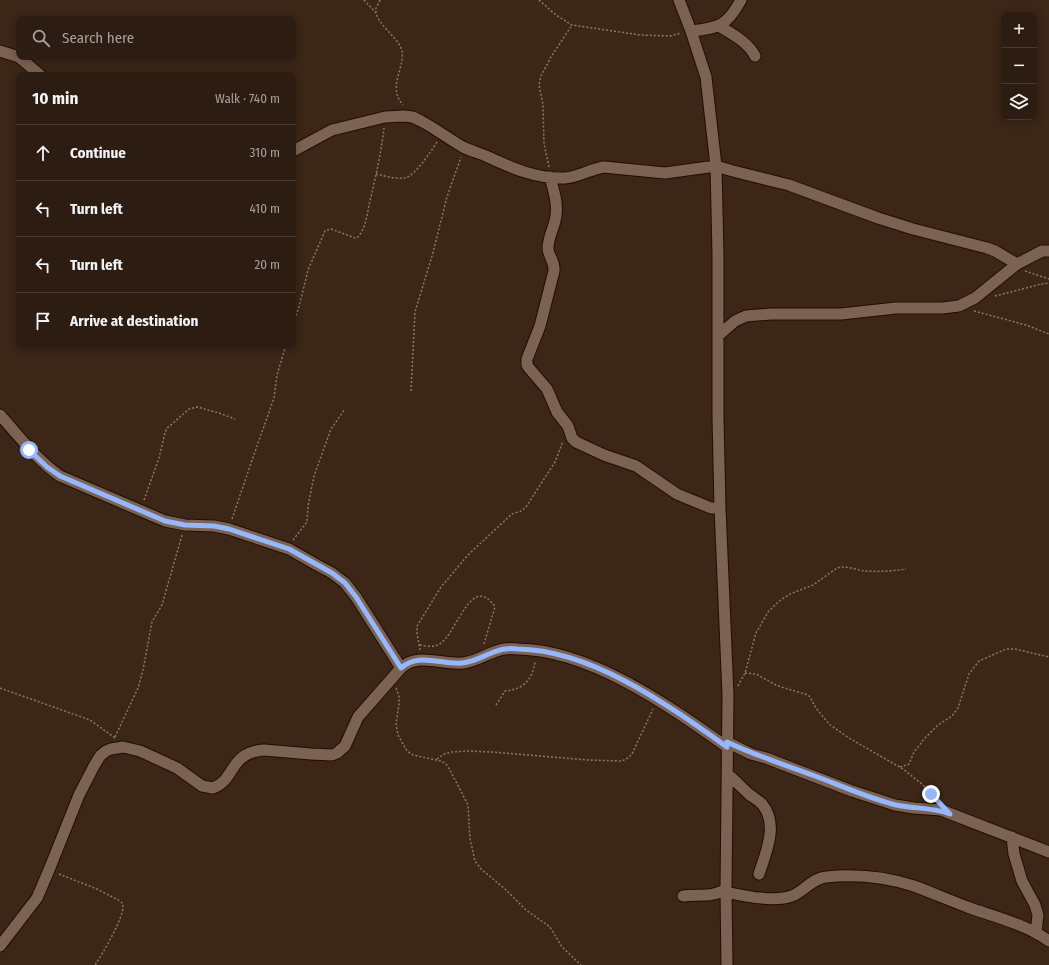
<!DOCTYPE html>
<meta charset="utf-8">
<style>
:root{--surface:#2c1c12;--page:#34251b;--text:#f1f3f6;--muted:#a6a19f;--line:#483a32}
body{margin:0;font-family:"Fira Sans Condensed",sans-serif;background:var(--page);color:var(--text)}
.controls{position:absolute;right:12px;top:12px;display:grid;overflow:hidden;border-radius:8px;box-shadow:0 2px 10px #0003}
.controls button{width:36px;height:36px;display:grid;place-items:center;padding:0;border:0;border-bottom:1px solid var(--line);background:var(--surface);color:var(--text);font:20px sans-serif}
.stop{position:absolute;width:12px;height:12px;margin:-9px;border:3px solid #94b7fd;border-radius:50%;background:#fff}
.stop.end{background:#94b7fd;border-color:#fff;box-shadow:0 1px 4px #0008}
.list{margin:0;padding:0;list-style:none}
h2{display:flex;justify-content:space-between;align-items:center;height:52px;margin:0;padding:0 16px;font-size:17px}
h2 small{font-size:13px;font-weight:400;color:var(--muted)}
.list li{display:grid;grid-template-columns:26px 1fr auto;gap:12px;align-items:center;box-sizing:border-box;height:56px;padding:0 16px;border-top:1px solid var(--line)}
.list b{display:block;font-size:15px;white-space:nowrap}
.list em{font-size:13px;font-style:normal;color:var(--muted)}
.icon{flex:none;width:22px;height:22px;fill:none;stroke:currentColor;stroke-width:2;stroke-linecap:round;stroke-linejoin:round}
.map{position:relative;flex:none;width:1049px;height:965px;overflow:hidden}
.search{position:absolute;background:var(--surface);box-shadow:0 2px 10px #0003;left:16px;top:16px;width:280px;height:44px;display:flex;align-items:center;gap:10px;box-sizing:border-box;padding:0 14px;border-radius:8px;color:var(--muted);font-size:15px}
.panel{position:absolute;background:var(--surface);box-shadow:0 2px 10px #0003;left:16px;top:72px;width:280px;height:276px;border-radius:8px}
.map>svg:first-child{display:block}
.lines{fill:none;stroke-linecap:round;stroke-linejoin:round}
.minor-casing{stroke:#210e03;stroke-width:13}
.path{stroke:#8a786c;stroke-width:1.5;stroke-dasharray:2 2;stroke-linecap:butt}
.minor{stroke:#7b6252;stroke-width:11}
.route{stroke:#94b7fd;stroke-width:5}
</style>
<div class="map">
<svg width="1049" height="965" viewBox="0 0 1049 965">
<rect width="100%" height="100%" fill="#3b2618"/>
<g class="lines">
<g class="minor-casing">
<path id="minor" d="M 679,0 L 691,31 L 706,77 L 716,166 L 718,255 L 718,417 L 720,508 L 728,695 L 726,892 L 727,965
M 719,26 C 732,34 748,42 755,56
M 691,31 C 719,28 727,26 741,0
M 0,51 L 19,57
M 19,57 L 40,75
M 293,151 L 332,130 L 385,117 L 404,116 L 413,117 L 421,121 C 436,129 449,139 463,147 C 471,151 479,153 486,156 C 512,168 536,179 565,178 C 579,177 590,169 604,167 L 665,173 L 716,166 L 733,171 L 789,185 L 878,218 L 913,229 L 987,248 L 995,251 L 1017,264
M 550,177 C 554,192 559,206 555,221 C 553,229 548,239 548,248 C 548,256 555,261 554,271 L 540,326 L 527,359 L 527,365 L 529,368 L 547,389 L 557,412 L 568,426 L 572,438 L 576,442 L 604,455 L 636,466 L 677,494 L 711,508 L 720,508
M 718,336 L 735,321 L 746,316 L 771,314 L 841,314 L 896,308 L 942,308 L 959,306 L 975,298 L 1017,264 L 1042,251 L 1049,251
M 0,415 C 19,436 36,459 60,476 L 165,521 L 185,525 L 214,526 L 229,529 L 289,549 L 317,565 L 332,573 L 345,583 L 356,597 L 401,668
M 727,742 L 751,754 L 766,758 L 852,791 L 895,805 L 914,808 L 941,810 L 1049,852
M 727,774 C 735,780 742,788 750,795 C 754,798 758,800 762,804 C 779,824 766,852 759,874
M 1012,837 L 1014,854 L 1022,881 L 1035,905 L 1038,915 L 1036,933
M 726,892 C 743,896 775,902 792,896 C 804,891 813,878 826,877 C 855,874 886,877 914,886 C 933,893 951,901 970,908 C 996,917 1027,925 1049,941
M 683,896 C 698,894 713,898 726,889
M 0,946 L 37,898 L 49,870 L 79,795 L 94,766 L 100,756 L 106,751 L 111,749 L 123,747 L 140,751 L 177,768 L 202,786 L 213,788 C 236,780 228,753 264,750 L 311,754 L 332,755 L 337,753 L 345,746 L 358,717 L 401,668 C 419,652 441,665 463,663 C 474,662 483,656 494,652 C 501,649 510,648 518,649 C 591,650 669,706 727,747"/>
</g>
<path class="path" d="M 364,0 L 376,13
M 380,0 C 379,3 377,6 376,8 C 373,22 399,37 402,51 C 405,69 387,87 403,105
M 539,0 L 556,15 L 572,25 L 640,35 L 670,36 L 681,33
M 549,167 L 544,144 L 543,105 L 539,85 L 541,76 L 551,57 L 572,25
M 376,174 C 385,176 395,179 404,178 C 415,177 431,151 437,142
M 1025,271 L 1049,279
M 995,296 L 1041,284 L 1049,283
M 974,311 L 1026,325 L 1049,334
M 293,323 L 299,307 L 308,270 L 325,231 L 331,229 L 355,238 L 358,237 C 365,229 367,216 369,205 C 375,180 381,154 384,128
M 411,391 L 415,312 L 432,256 L 447,197 L 461,157
M 144,500 L 159,458 L 165,433 L 167,428 L 172,424 L 189,409 L 197,407 L 219,413 L 235,419
M 232,519 L 250,466 L 274,398 L 277,375 L 286,345
M 293,540 L 307,522 L 308,506 L 314,476 L 331,429 L 345,409
M 420,645 C 426,646 435,648 441,643 C 457,632 472,572 495,607 L 484,644
M 420,650 L 417,633 L 417,626 L 441,587 L 468,555 L 512,514 L 521,511 L 526,507 L 555,462 L 563,441
M 745,673 L 756,674 L 778,686 L 808,695 L 810,697 L 816,708 L 829,724 L 849,738 L 903,769 L 923,785 L 935,799
M 738,686 L 745,673 L 756,633 L 768,612 L 778,602 L 790,594 L 813,585 L 837,568 C 845,565 856,570 865,571 C 879,572 893,571 906,569
M 0,688 L 90,720 L 115,738
M 396,688 L 399,696 L 399,704 L 396,724 L 398,735 L 407,751 L 413,755 L 441,761 L 446,764 L 450,770 L 468,805 L 470,839 L 475,861 L 481,869 L 505,889 L 526,910 L 550,927 L 562,947 L 581,965
M 496,705 L 505,691 C 524,689 532,680 535,662
M 115,737 L 138,688 L 143,670 L 152,622 L 162,605 L 182,535
M 437,759 L 444,754 L 452,752 L 467,751 L 492,752 L 588,760 L 622,761 L 628,758 L 632,754 L 653,709
M 900,767 L 909,764 L 914,752 L 925,738 L 938,725 L 952,716 L 958,708 L 969,674 L 979,661 L 1006,649 L 1015,649 L 1049,657
M 59,874 L 97,889 L 120,901 C 122,903 123,904 123,906 C 124,917 102,955 95,965"/>
<use href="#minor" class="minor"/>
</g>
<g class="lines">
<path class="route" d="M 29,450 L 47,467 L 60,476 L 165,521 L 185,525 L 214,526 L 229,529 L 289,549 L 332,573 L 345,583 L 356,597 L 401,668 C 420,652 441,665 462,663 C 474,662 483,656 494,652 C 501,649 510,648 518,649 C 592,650 668,705 727,747 L 727,742 C 756,756 786,765 815,776 C 842,786 868,798 896,805 C 914,809 933,807 950,814 L 931,794"/>
</g>
</svg>
<div class="controls">
<button>+</button>
<button>−</button>
<button><svg class="icon" aria-label="layers" viewBox="0 0 24 24"><path d="M12 4l9 5-9 5-9-5zM3 14l9 5 9-5"/></svg></button>
</div>
<div class="stop" style="left:29px;top:450px"></div>
<div class="stop end" style="left:931px;top:794px"></div>
<div class="search"><svg class="icon" aria-label="search" viewBox="0 0 24 24"><circle cx="10" cy="10" r="6"/><path d="M15 15l6 6"/></svg>Search here</div>
<section class="panel">
<h2>10 min<small>Walk · 740 m</small></h2>
<ul class="list">
<li><svg class="icon" aria-label="ahead" viewBox="0 0 24 24"><path d="M12 20V5M6 11l6-6 6 6"/></svg><div><b>Continue</b></div><em>310 m</em></li>
<li><svg class="icon" aria-label="left" viewBox="0 0 24 24"><path d="M17 20v-9H6M10 6l-5 5 5 5"/></svg><div><b>Turn left</b></div><em>410 m</em></li>
<li><svg class="icon" aria-label="left" viewBox="0 0 24 24"><path d="M17 20v-9H6M10 6l-5 5 5 5"/></svg><div><b>Turn left</b></div><em>20 m</em></li>
<li><svg class="icon" aria-label="arrive" viewBox="0 0 24 24"><path d="M6 21V4h12l-3 4 3 4H6"/></svg><div><b>Arrive at destination</b></div></li>
</ul>
</section>
</div>
